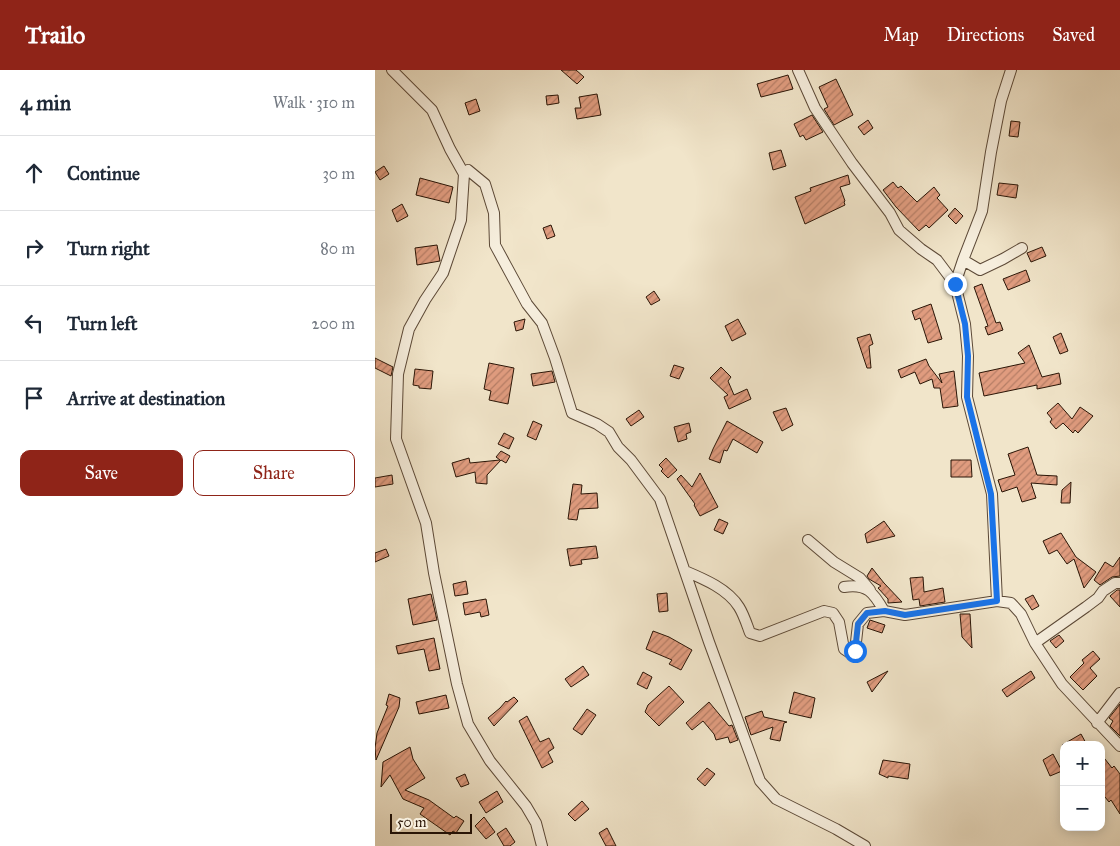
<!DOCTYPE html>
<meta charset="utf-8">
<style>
:root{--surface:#fff;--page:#f2f2f3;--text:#1f2937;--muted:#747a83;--line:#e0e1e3;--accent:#8f2418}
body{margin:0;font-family:"IM FELL Great Primer",serif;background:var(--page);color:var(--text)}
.controls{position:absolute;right:15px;bottom:15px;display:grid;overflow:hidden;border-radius:10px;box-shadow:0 2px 12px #0003}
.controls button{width:45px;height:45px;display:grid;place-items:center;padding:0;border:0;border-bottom:1px solid var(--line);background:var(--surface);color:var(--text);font:25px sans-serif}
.scale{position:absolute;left:15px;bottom:12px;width:82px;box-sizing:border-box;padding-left:5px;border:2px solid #2a1506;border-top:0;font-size:14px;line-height:18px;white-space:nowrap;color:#2a1506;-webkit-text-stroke:4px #f6eedd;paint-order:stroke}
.stop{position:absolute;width:15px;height:15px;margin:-11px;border:4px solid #1a73e8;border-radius:50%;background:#fff}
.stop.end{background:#1a73e8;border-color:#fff;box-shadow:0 1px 5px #0008}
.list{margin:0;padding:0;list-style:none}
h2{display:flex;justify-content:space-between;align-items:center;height:65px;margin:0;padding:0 20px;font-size:21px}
h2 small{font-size:16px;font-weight:400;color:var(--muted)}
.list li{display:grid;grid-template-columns:32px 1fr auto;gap:15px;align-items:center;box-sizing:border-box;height:75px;padding:0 20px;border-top:1px solid var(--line)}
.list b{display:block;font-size:19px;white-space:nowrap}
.list em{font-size:16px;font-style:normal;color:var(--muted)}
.actions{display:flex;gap:10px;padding:15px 20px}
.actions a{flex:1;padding:11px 0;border:1px solid var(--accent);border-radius:10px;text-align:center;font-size:18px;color:var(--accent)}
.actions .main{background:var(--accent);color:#fff}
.icon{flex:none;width:28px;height:28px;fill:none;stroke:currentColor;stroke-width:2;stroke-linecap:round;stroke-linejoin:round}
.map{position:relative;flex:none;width:745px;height:776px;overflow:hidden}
header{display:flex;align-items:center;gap:30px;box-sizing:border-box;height:70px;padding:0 25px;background:var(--accent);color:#fff}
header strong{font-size:24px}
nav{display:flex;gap:28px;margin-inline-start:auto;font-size:18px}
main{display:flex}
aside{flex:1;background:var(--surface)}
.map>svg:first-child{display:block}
.building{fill:url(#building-hatch);stroke:#2a1506}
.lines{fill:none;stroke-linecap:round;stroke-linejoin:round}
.street-casing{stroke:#5c4937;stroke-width:12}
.street{stroke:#f6eedd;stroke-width:10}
.route{stroke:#1a73e8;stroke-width:6}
</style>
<header>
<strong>Trailo</strong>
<nav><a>Map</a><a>Directions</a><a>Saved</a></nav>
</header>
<main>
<aside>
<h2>4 min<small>Walk · 310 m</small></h2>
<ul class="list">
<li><svg class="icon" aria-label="ahead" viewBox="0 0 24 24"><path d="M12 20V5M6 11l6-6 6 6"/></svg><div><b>Continue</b></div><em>30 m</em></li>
<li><svg class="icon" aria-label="right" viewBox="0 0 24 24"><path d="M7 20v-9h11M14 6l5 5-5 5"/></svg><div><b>Turn right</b></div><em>80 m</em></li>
<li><svg class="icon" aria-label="left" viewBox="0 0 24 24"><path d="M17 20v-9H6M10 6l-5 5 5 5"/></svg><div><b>Turn left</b></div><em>200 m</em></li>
<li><svg class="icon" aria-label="arrive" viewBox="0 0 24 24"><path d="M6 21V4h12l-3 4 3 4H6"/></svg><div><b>Arrive at destination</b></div></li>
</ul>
<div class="actions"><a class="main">Save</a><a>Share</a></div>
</aside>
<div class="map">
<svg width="745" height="776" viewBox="0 0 745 776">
<defs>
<pattern id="building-hatch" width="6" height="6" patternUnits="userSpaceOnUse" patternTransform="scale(1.25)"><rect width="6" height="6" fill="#e09c7f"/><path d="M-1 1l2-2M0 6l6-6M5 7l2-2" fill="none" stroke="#b67e66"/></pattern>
</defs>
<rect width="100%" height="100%" fill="#f1e5ca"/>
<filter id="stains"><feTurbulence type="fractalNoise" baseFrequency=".004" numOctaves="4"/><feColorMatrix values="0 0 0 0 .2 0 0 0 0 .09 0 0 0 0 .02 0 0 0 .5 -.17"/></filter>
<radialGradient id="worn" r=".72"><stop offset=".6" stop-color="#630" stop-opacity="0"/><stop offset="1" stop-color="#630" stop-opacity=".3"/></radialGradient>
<path class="building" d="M 186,0 L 201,0 L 209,7 L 202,14 Z
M 413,5 L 418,19 L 386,27 L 382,14 Z
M 461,9 L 478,45 L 459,55 L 449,39 L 453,37 L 444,17 Z
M 222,24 L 226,45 L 202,49 L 200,38 L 206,38 L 204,27 Z
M 183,25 L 184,33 L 172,35 L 171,26 Z
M 101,29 L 105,41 L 94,45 L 90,33 Z
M 437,45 L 448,62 L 431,70 L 428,65 L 425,67 L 419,54 Z
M 493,50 L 498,58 L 489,65 L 483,57 Z
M 636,51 L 645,52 L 643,67 L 634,66 Z
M 406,80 L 411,96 L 398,100 L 394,83 Z
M 9,96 L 14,104 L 5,110 L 0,102 Z
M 473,105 L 475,114 L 465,117 L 470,131 L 469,132 L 470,135 L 430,154 L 420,127 L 436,121 L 435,118 Z
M 45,108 L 78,117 L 74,133 L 41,125 Z
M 518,112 L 523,118 L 526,116 L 542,132 L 559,117 L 565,125 L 562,128 L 573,140 L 554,158 L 551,155 L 544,161 L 521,137 L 508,120 Z
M 624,113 L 643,115 L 641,128 L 622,125 Z
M 27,134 L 33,146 L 22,152 L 17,140 Z
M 580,138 L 588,146 L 581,154 L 573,146 Z
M 176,155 L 180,166 L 172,169 L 168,158 Z
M 62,175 L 65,191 L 42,195 L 40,178 Z
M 667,177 L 671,186 L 656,192 L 652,183 Z
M 651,200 L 655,211 L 633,220 L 628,209 Z
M 607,214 L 621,253 L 625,252 L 628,260 L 613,265 L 610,257 L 613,256 L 599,217 Z
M 279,221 L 285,230 L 276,235 L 271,227 Z
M 556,234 L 567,269 L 553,273 L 545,248 L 540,250 L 537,241 Z
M 150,249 L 148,259 L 141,261 L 139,252 Z
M 363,249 L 371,264 L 357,271 L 350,256 Z
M 686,263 L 693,281 L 685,284 L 678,267 Z
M 495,264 L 498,274 L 494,276 L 496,298 L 492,298 L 482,268 Z
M 654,275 L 667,307 L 684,303 L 686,314 L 662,319 L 662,315 L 609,326 L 604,303 L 650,293 L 643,283 Z
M 0,288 L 18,297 L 16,306 L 0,298 Z
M 551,289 L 554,296 L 567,313 L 564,304 L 579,301 L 583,336 L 568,338 L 565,318 L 559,318 L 557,309 L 545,314 L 540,302 L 526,308 L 523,300 Z
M 114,293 L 139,298 L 133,334 L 114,330 L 116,321 L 109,319 Z
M 299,295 L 309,298 L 304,309 L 295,306 Z
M 346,297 L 356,307 L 353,311 L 359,325 L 372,319 L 376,329 L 354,339 L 349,327 L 353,325 L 335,308 Z
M 40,299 L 58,301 L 56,319 L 44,318 L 44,316 L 38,315 Z
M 177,301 L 180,312 L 158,316 L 156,304 Z
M 683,333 L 697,349 L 705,337 L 718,346 L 703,363 L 700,360 L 698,363 L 688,353 L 681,359 L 675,352 L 677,349 L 672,343 Z
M 411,338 L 418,355 L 407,361 L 398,342 Z
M 264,340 L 269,347 L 256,356 L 251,349 Z
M 158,351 L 167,355 L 161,370 L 152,366 Z
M 352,351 L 388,372 L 382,383 L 358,369 L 352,381 L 349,380 L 345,393 L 334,389 L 338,379 Z
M 314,353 L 316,362 L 311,364 L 312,369 L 303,372 L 299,357 Z
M 129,363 L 139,368 L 134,379 L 123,374 Z
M 653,377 L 662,405 L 682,406 L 682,415 L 656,413 L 661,428 L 647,432 L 642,417 L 627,422 L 623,410 L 640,405 L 633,384 Z
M 126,381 L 135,386 L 131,393 L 126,390 L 112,405 L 112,414 L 101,413 L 100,402 L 81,407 L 77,393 L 94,388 L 95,393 L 125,390 L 121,387 Z
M 291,388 L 302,400 L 293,408 L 286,401 L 288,399 L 284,395 Z
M 576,390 L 596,390 L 597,407 L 576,407 Z
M 325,403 L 343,437 L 325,446 L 319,435 L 320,434 L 302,409 L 306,405 L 317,417 Z
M 17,405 L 18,414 L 0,417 L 0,408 Z
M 696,412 L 695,433 L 686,433 L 687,420 Z
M 198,414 L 207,415 L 206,424 L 222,423 L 223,438 L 204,439 L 202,450 L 193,449 Z
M 344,449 L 353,453 L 348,464 L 339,460 Z
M 509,451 L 520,466 L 492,473 L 490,464 Z
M 686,463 L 701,487 L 721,502 L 709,518 L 699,489 L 692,494 L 682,480 L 674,484 L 668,471 Z
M 221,476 L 223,488 L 206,490 L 207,494 L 195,496 L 192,479 Z
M 11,479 L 14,486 L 0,492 L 0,483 Z
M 745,487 L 745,506 L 737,507 L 725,515 L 719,510 L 730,492 L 738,497 Z
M 497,498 L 509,513 L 527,532 L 513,533 L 513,529 L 503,518 L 506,516 L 494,509 L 492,506 Z
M 548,507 L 549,522 L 568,518 L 570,532 L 545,536 L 544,529 L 538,530 L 535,508 Z
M 91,511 L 93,524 L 80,526 L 78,514 Z
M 742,520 L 745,520 L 745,537 L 735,526 Z
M 292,523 L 293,541 L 284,542 L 282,524 Z
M 56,524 L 62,550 L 38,555 L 33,529 Z
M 658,525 L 664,536 L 657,540 L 650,529 Z
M 111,529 L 114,545 L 106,547 L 105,542 L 90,545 L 88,533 Z
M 585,544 L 595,544 L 597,578 L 587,567 Z
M 495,550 L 510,555 L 507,563 L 492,558 Z
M 278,561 L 294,567 L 317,580 L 306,600 L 294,594 L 297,590 L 271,579 Z
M 684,565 L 689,571 L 681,578 L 675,571 Z
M 59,568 L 65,599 L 54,601 L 49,579 L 23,584 L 21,576 Z
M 718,581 L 725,589 L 715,598 L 722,606 L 708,620 L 695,607 L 709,593 L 707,590 Z
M 208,596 L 214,605 L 196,617 L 190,609 Z
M 513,601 L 497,622 L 492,612 Z
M 656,601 L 660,608 L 632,627 L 627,620 Z
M 268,602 L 277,607 L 272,619 L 262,614 Z
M 294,616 L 309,632 L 284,656 L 270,642 L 273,635 Z
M 419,622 L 440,628 L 436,648 L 414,643 Z
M 14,624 L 25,628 L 24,637 L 1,690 L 0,678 L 2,663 L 13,636 L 11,635 Z
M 71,625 L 74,638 L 44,644 L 41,632 Z
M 139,627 L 143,631 L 119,656 L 113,648 L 125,638 L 131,631 L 132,632 Z
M 334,632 L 354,656 L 357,655 L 363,670 L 355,673 L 353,667 L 341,670 L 339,664 L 328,651 L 317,660 L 311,653 Z
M 745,634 L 745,666 L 735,656 L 738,651 L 734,648 Z
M 212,639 L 221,645 L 207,665 L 198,659 Z
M 387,641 L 389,647 L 412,652 L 409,653 L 405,671 L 395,669 L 398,657 L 376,665 L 370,647 Z
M 152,646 L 165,672 L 174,668 L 179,678 L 173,682 L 178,692 L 167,698 L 144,651 Z
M 706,664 L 712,675 L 687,675 Z
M 35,677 L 38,689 L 50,708 L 30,720 L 54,730 L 79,748 L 81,746 L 89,751 L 81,763 L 78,761 L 75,765 L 45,744 L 49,738 L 28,729 L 15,705 L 6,717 L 8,692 Z
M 678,684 L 687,701 L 675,706 L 668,690 Z
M 726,684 L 737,698 L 739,696 L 745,704 L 745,744 L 736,730 L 734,732 L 726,722 Z
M 508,690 L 535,694 L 533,709 L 513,706 L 513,708 L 504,704 Z
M 332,698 L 340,704 L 330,716 L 322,709 Z
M 90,704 L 94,714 L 86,717 L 81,708 Z
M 122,721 L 128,732 L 111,743 L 104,732 Z
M 207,731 L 214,739 L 200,751 L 193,744 Z
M 109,747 L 120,762 L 111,769 L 100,756 Z
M 131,758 L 140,772 L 135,776 L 129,776 L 122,764 Z
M 232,758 L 241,776 L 231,776 L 224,763 Z"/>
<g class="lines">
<g class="street-casing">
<path id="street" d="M 17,0 L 57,40 L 75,79 L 89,104
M 423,0 L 440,38 L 477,93 L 515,143 L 524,160 L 546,179 L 562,190 L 580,214 L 590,254 L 593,286 L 592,327 L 617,424 L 622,531 L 636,533 L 646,544 L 660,573 L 687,614 L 745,676
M 588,190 L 605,200 L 628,189 L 647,178
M 580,214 L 588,190 L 607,141 L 616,82 L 626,31 L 636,0
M 433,470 L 459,492 L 485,508 L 495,520
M 310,501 C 329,509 353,519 364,537 C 369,545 372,555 375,563 L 385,566 L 449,541 L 458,543 L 464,552 L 469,579 L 475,583 L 480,581 L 483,554 L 492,543 L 509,541 L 530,545 L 622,531
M 469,517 C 492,513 499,523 509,541
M 660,573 L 711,537 L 723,528 L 728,521 L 740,513 L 745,513
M 722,653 L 745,623
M 167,776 L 161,753 L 151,736 L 115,691 L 93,654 L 82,614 L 59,503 L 51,453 L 21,369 L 23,304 L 34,259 L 50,230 L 68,203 L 86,150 L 89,104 L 93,100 L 110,114 L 119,143 L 120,175 L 152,234 L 167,253 L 180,288 L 197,343 L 222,354 L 234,362 L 243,377 L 256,390 L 285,429 L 334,572 L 385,711 L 401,729 L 461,759 L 490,776"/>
</g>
<use href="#street" class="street"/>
</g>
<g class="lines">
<path class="route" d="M 480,581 L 483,554 L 492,543 L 510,541 L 530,545 L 622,531 L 616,424 L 592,327 L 593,286 L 590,254 L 580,214"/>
</g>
<rect width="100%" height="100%" filter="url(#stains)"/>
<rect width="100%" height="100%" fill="url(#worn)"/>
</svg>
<div class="controls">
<button>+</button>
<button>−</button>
</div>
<div class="scale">50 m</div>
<div class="stop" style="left:480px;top:581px"></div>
<div class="stop end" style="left:580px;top:214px"></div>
</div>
</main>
